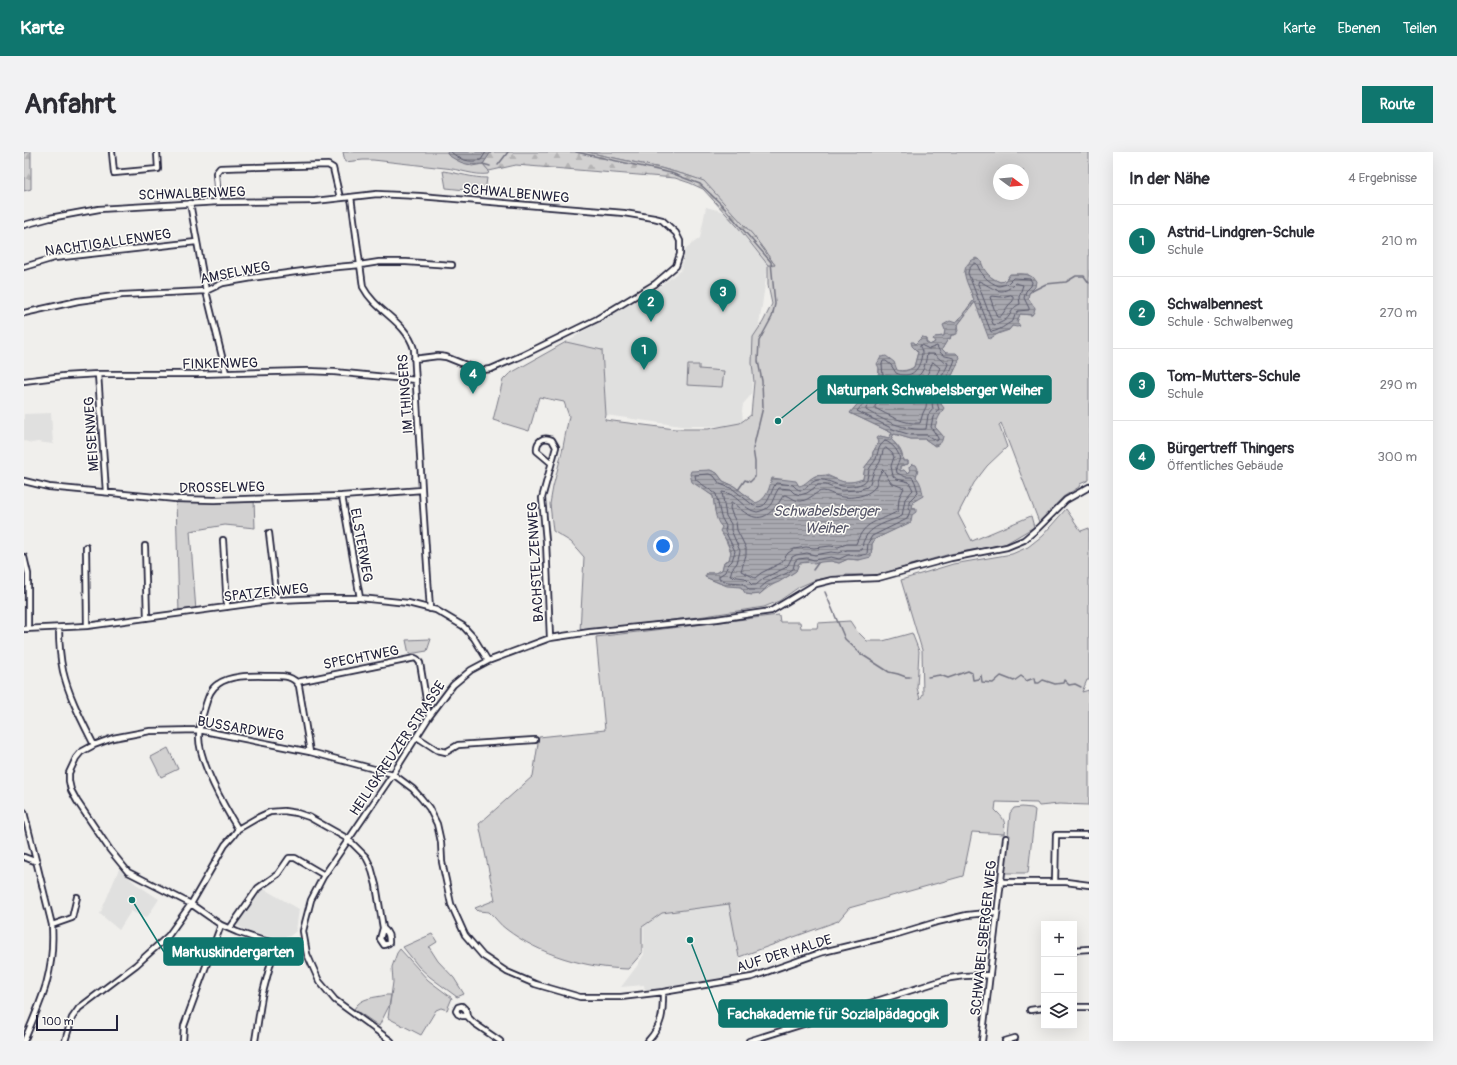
<!DOCTYPE html>
<html lang="de">
<meta charset="utf-8">
<style>
:root{--surface:#fff;--page:#f2f2f3;--text:#2b2b33;--muted:#7c7c81;--line:#e1e1e2;--accent:#0f766e}
body{margin:0;font-family:Pangolin,sans-serif;background:var(--page);color:var(--text)}
.controls{position:absolute;right:12px;bottom:12px;display:grid;overflow:hidden;border-radius:0px;box-shadow:0 4px 16px #0002}
.controls button{width:36px;height:36px;display:grid;place-items:center;padding:0;border:0;border-bottom:1px solid var(--line);background:var(--surface);color:var(--text);font:20px sans-serif}
.compass{position:absolute;left:969px;top:12px;width:36px;height:36px;border-radius:50%;background:var(--surface);box-shadow:0 4px 16px #0002;rotate:106deg}
.scale{position:absolute;left:12px;bottom:10px;width:82px;box-sizing:border-box;padding-left:4px;border:2px solid #22223b;border-top:0;font-size:11px;line-height:14px;white-space:nowrap;color:#22223b;-webkit-text-stroke:3px #fdfcf7;paint-order:stroke}
.you{position:absolute;left:639px;top:394px;width:14px;height:14px;margin:-10px;border:3px solid #fff;border-radius:50%;background:#1a73e8;box-shadow:0 0 0 6px #1a73e833}
.badge{display:grid;place-items:center;width:26px;height:26px;border-radius:50%;background:var(--accent);color:#fff;font-size:13px;font-weight:700}
.pin{position:absolute;translate:-50% -33px;filter:drop-shadow(0 1px 2px #0008)}
.pin::after{content:'';position:absolute;top:21px;width:14px;height:12px;background:inherit;clip-path:polygon(0 0,100% 0,50% 100%)}
.list{margin:0;padding:0;list-style:none}
h2{display:flex;justify-content:space-between;align-items:center;height:52px;margin:0;padding:0 16px;font-size:17px}
h2 small{font-size:13px;font-weight:400;color:var(--muted)}
.list li{display:grid;grid-template-columns:26px 1fr auto;gap:12px;align-items:center;box-sizing:border-box;height:72px;padding:0 16px;border-top:1px solid var(--line)}
.list b{display:block;font-size:15px;white-space:nowrap}
.list p{margin:0;font-size:13px;white-space:nowrap;color:var(--muted)}
.list em{font-size:13px;font-style:normal;color:var(--muted)}
.icon{flex:none;width:22px;height:22px;fill:none;stroke:currentColor;stroke-width:2;stroke-linecap:round;stroke-linejoin:round}
.map{position:relative;flex:none;width:1065px;height:889px;overflow:hidden;border-radius:0px}
header{display:flex;align-items:center;gap:24px;box-sizing:border-box;height:56px;padding:0 20px;background:var(--accent);color:#fff}
header strong{font-size:19px}
nav{display:flex;gap:22px;margin-inline-start:auto;font-size:14px}
.intro{display:flex;align-items:center;justify-content:space-between;box-sizing:border-box;height:96px;padding:0 24px}
h1{margin:0;font-size:28px}
.button{padding:10px 18px;border-radius:0px;background:var(--accent);color:#fff;font-size:14px;font-weight:700}
main{display:flex;gap:24px;padding:0 24px}
aside{flex:1;background:var(--surface);border-radius:0px;box-shadow:0 4px 16px #0002}
.map>svg:first-child{display:block}
.built{fill:#e0e0df}
.green{fill:#d2d1d1;stroke:#7a7a86;fill-rule:evenodd}
.forest{fill:url(#forest-firs);stroke:#7a7a86}
.water{fill:url(#water-rules);stroke:#737381}
.lines{fill:none;stroke-linecap:round;stroke-linejoin:round}
.shore{stroke:#58586a;stroke-width:1}
.stream{stroke:#737381;stroke-width:1.5}
.minor-casing{stroke:#22223b;stroke-width:8}
.minor{stroke:#fdfcf7;stroke-width:4.5}
.labels{text-anchor:middle;stroke-width:3;stroke-linejoin:round;paint-order:stroke}
.street-label{font-size:14px;fill:#22223b;stroke:#fdfcf7}
.water-label{font-size:15px;font-style:italic;fill:#58586a;stroke:#fdfcf7}
.leader{fill:none;stroke:#0f766e;stroke-width:1.5}
.callout-dot{fill:#0f766e;stroke:#fdfcf7;stroke-width:1.5}
.callout{fill:#0f766e;stroke:#0f766e;stroke-width:1.5}
.callout-label{font-size:15px;text-anchor:middle;font-weight:bold;fill:#fff}
</style>
<header>
<strong>Karte</strong>
<nav><a>Karte</a><a>Ebenen</a><a>Teilen</a></nav>
</header>
<div class="intro"><h1>Anfahrt</h1><a class="button">Route</a></div>
<main>
<div class="map">
<svg width="1065" height="889" viewBox="0 0 1065 889">
<defs>
<pattern id="forest-firs" width="22" height="20" patternUnits="userSpaceOnUse"><rect width="22" height="20" fill="#d2d1d1"/><path d="M5 1l3.5 6h-7zM16 11l3.5 6h-7z" fill="#b4b3b4"/></pattern>
<pattern id="water-rules" width="6" height="5" patternUnits="userSpaceOnUse"><rect width="6" height="5" fill="#a9a9b0"/><path d="M0 2.5h6" fill="none" stroke="#898990"/></pattern>
</defs>
<rect width="100%" height="100%" fill="#f0efec"/>
<filter id="ink" filterUnits="userSpaceOnUse"><feTurbulence type="fractalNoise" baseFrequency=".025" numOctaves="2"/><feDisplacementMap in="SourceGraphic" scale="8" xChannelSelector="R" yChannelSelector="G"/><feConvolveMatrix kernelMatrix="1 2 1 2 8 2 1 2 1" color-interpolation-filters="sRGB"/></filter>
<g filter="url(#ink)">
<path class="built" d="M 682,55 L 701,60 L 713,74 L 744,113 L 733,187 L 727,243 L 719,252 L 718,259 L 719,269 L 724,274 L 657,274 L 582,263 L 578,198 L 542,190 L 579,167 L 623,143 L 643,129 L 657,118 L 661,97 L 676,86 Z
M 27,261 L 29,292 L 13,290 L 8,291 L 0,289 L 0,262 Z
M 95,717 L 112,732 L 135,747 L 124,764 L 121,766 L 107,759 L 95,778 L 76,762 Z
M 238,736 L 275,757 L 272,779 L 266,784 L 258,786 L 236,783 L 223,779 L 213,773 Z
M 705,752 L 719,822 L 711,824 L 621,839 L 620,833 L 597,835 L 613,814 L 620,802 L 620,774 L 638,761 Z"/>
<path class="green" d="M 319,0 L 423,0 L 424,3 L 448,14 L 459,12 L 465,19 L 464,22 C 451,24 435,17 421,16 C 397,13 373,11 349,8 L 339,8 L 321,10 Z
M 563,0 L 1065,0 L 1065,328 L 1056,332 L 1055,335 L 1039,345 L 1015,370 L 977,271 L 975,273 L 983,295 L 963,314 L 950,331 L 934,362 L 948,389 L 1007,364 L 1010,375 L 981,392 L 926,402 L 852,423 L 822,423 L 791,428 L 775,435 L 755,449 L 740,455 L 674,465 L 556,479 L 560,405 L 547,390 L 529,379 L 526,352 L 529,335 L 538,300 L 545,264 L 540,250 L 515,245 L 505,279 L 469,268 L 479,228 L 485,222 L 542,190 L 578,198 L 582,263 L 581,268 L 651,277 L 684,277 L 716,271 L 727,263 L 730,230 L 728,211 L 729,185 L 739,170 L 748,152 L 744,133 L 744,113 L 751,113 L 729,83 L 679,29 L 662,23 L 637,16 ZM 975,18 L 999,18 L 999,42 L 975,42 ZM 959,118 C 963,123 970,128 976,130 L 981,129 C 986,120 995,123 1004,122 L 1009,139 L 1005,141 L 1004,146 L 1011,156 L 1008,163 L 996,162 L 993,170 L 995,173 L 988,174 L 985,178 L 971,183 L 951,150 L 933,174 L 934,179 L 930,183 L 927,183 L 926,188 L 924,187 L 918,197 L 922,201 L 928,202 L 933,213 L 918,245 L 916,263 L 913,266 L 911,275 L 919,284 L 911,294 L 901,287 L 887,287 L 870,282 L 867,287 C 874,294 879,299 879,309 L 884,309 L 884,312 L 876,314 L 876,320 L 880,318 L 883,321 L 887,319 L 893,321 L 892,325 L 894,346 L 889,350 L 886,370 L 851,387 L 848,392 L 848,398 L 835,408 L 824,407 L 815,411 L 807,409 L 775,411 L 772,419 C 760,428 747,432 736,442 L 722,442 L 717,435 L 695,431 L 681,425 L 683,421 L 691,421 L 698,418 L 700,410 L 705,408 L 707,400 L 699,382 L 699,375 L 691,359 L 689,344 L 683,340 L 679,319 L 686,318 L 693,321 L 699,329 L 710,334 L 732,351 L 738,349 L 743,343 L 778,334 L 791,324 L 803,323 L 818,330 L 831,330 L 839,327 L 841,315 L 848,306 L 849,300 L 855,290 L 856,284 L 865,286 L 868,281 L 826,261 C 836,248 855,233 855,216 C 867,217 880,222 890,215 L 894,200 L 892,198 L 891,193 L 898,185 L 902,186 L 902,190 L 906,193 L 911,190 L 911,185 L 920,184 L 921,178 L 932,171 L 950,148 L 940,120 Z
M 419,19 C 434,21 449,26 463,26 L 461,40 L 422,36 Z
M 664,213 L 675,213 L 675,217 L 700,219 L 698,235 L 663,233 Z
M 152,347 L 230,347 L 231,376 L 201,373 L 166,379 L 172,459 L 155,462 Z
M 1042,357 L 1057,379 L 1065,376 L 1065,528 L 1063,528 L 1058,540 L 1065,538 L 1065,653 L 1035,652 L 1015,654 L 1013,651 L 972,650 L 971,658 C 980,667 982,668 980,682 L 948,680 L 939,724 L 825,756 L 814,769 L 715,805 L 705,752 L 638,761 L 618,775 L 618,801 L 604,817 C 562,816 516,803 482,777 C 476,773 471,765 465,760 L 454,759 L 451,756 L 471,748 L 455,672 L 509,624 L 515,585 L 581,578 L 572,485 L 755,463 L 756,470 L 776,470 L 777,476 L 793,476 L 794,471 L 826,469 L 832,478 L 843,489 L 859,489 L 888,481 L 895,499 L 893,536 L 896,547 L 899,542 L 898,498 L 877,428 L 929,412 L 988,402 L 1004,395 L 1018,384 Z
M 407,487 L 403,499 L 385,502 L 382,488 Z
M 144,596 L 154,617 L 137,625 L 127,605 Z
M 998,655 L 1008,656 L 1011,658 L 1004,721 L 981,721 L 979,719 L 982,693 L 985,691 L 986,683 L 984,683 L 986,661 L 990,656 Z
M 408,782 L 413,790 L 405,795 L 414,809 L 430,826 L 440,842 L 433,845 L 406,825 L 395,815 L 379,795 Z
M 376,797 L 404,828 L 428,846 L 423,858 L 417,856 L 412,858 L 397,883 L 364,866 L 369,830 L 368,815 L 373,801 Z
M 362,843 L 367,843 L 365,854 L 355,874 L 330,857 C 337,845 350,846 362,843 Z"/>
<path class="forest" d="M 0,0 L 7,0 L 7,37 L 0,39 Z
M 467,0 L 563,0 L 636,16 L 662,23 L 680,29 L 729,83 L 751,113 L 744,113 L 713,74 L 679,37 L 666,31 L 651,26 L 492,13 L 465,19 L 459,12 Z"/>
<path class="water" d="M 423,0 L 467,0 L 459,12 C 443,14 438,12 424,3 Z
M 952,106 L 957,109 C 960,120 966,126 976,130 L 981,129 L 986,122 C 996,122 1006,120 1012,129 L 1011,135 L 1005,141 L 1004,146 L 1011,156 L 1010,160 L 1008,163 L 996,162 L 993,170 L 996,174 L 993,175 L 988,174 L 985,178 L 977,180 L 965,187 L 951,150 L 933,174 L 933,182 L 927,183 L 926,188 L 924,187 L 918,197 L 922,201 L 932,201 L 936,205 C 931,221 919,236 917,252 L 920,256 C 916,263 913,267 911,275 L 919,284 C 918,290 917,292 911,294 L 901,287 L 887,287 L 870,282 L 867,287 C 873,294 878,299 879,309 L 884,309 L 884,312 L 876,314 L 876,319 L 880,318 L 883,321 L 886,320 L 885,315 L 888,312 L 892,313 L 894,317 L 892,325 C 897,330 898,337 899,344 L 889,350 L 888,356 L 892,357 L 892,360 L 888,363 L 887,370 L 851,387 L 848,392 L 847,405 L 835,408 L 824,407 L 815,411 L 807,409 L 797,410 L 790,412 L 783,410 L 775,411 L 772,419 L 755,430 L 744,434 L 736,442 L 728,443 L 722,442 L 717,435 L 703,434 L 681,425 L 683,421 L 691,421 L 698,418 L 700,410 L 705,408 L 707,400 L 703,389 L 696,379 L 698,375 C 690,368 691,353 689,344 L 668,330 L 666,322 L 667,319 L 686,318 L 693,321 L 699,329 L 710,334 L 732,351 C 743,347 745,337 748,326 L 772,329 L 775,334 C 782,333 785,326 792,324 C 801,322 808,326 817,329 C 824,332 832,329 839,327 L 841,315 L 848,306 L 849,300 L 855,290 L 853,286 L 856,284 L 865,286 L 868,281 L 826,261 L 848,235 L 844,231 L 845,227 L 852,227 L 855,223 L 855,216 L 853,212 L 857,205 L 862,204 L 870,210 L 873,218 C 880,220 884,219 890,215 L 894,200 L 888,194 L 887,190 L 890,190 L 891,192 L 898,185 L 902,186 L 902,190 L 906,193 L 911,190 L 909,187 L 911,185 L 920,184 L 921,178 L 919,173 L 926,169 L 932,171 L 950,148 C 945,132 931,116 952,106 Z"/>
<g class="lines">
<path class="shore" d="M 427,0 C 436,8 445,11 457,8 L 462,0
M 951,111 L 953,112 C 957,123 964,130 975,134 L 983,132 L 989,126 L 1006,127 L 1008,130 L 1007,134 L 1002,139 L 1000,146 L 1005,156 L 1005,158 L 994,159 L 991,163 L 989,169 C 981,173 976,179 967,180 L 944,121 L 945,117 Z
M 955,129 C 969,135 977,147 991,131 L 999,133 L 995,145 L 996,152 C 989,155 989,158 985,164 C 982,169 976,171 971,173 L 969,172 L 954,132 Z
M 987,143 L 989,144 L 989,149 C 983,153 981,160 976,165 L 973,165 L 966,145 L 968,144 L 977,145 Z
M 897,193 L 905,197 L 913,194 C 919,208 922,202 931,207 C 927,223 908,241 915,257 L 909,265 L 907,275 L 914,286 L 914,288 L 912,289 L 903,283 L 887,283 L 871,278 L 833,259 L 851,238 L 852,232 L 859,225 L 858,212 L 859,209 L 862,209 L 867,213 L 872,221 C 885,227 894,220 897,207 C 898,202 899,199 896,195 Z
M 903,202 L 910,202 L 917,208 L 923,210 L 924,212 C 918,227 905,240 909,257 L 904,263 L 902,277 C 881,279 859,268 842,258 L 842,256 L 855,241 L 857,235 L 864,225 L 866,224 C 876,230 889,231 897,221 C 901,216 902,208 903,202 Z
M 909,210 L 916,216 L 904,240 L 902,255 L 899,261 L 896,271 C 881,273 864,263 851,256 L 851,254 L 867,233 L 879,235 L 893,232 L 902,225 Z
M 861,289 C 867,290 878,302 875,309 C 874,311 873,313 872,315 L 873,321 L 882,325 L 888,325 L 891,330 L 894,340 L 885,349 L 885,355 L 886,359 L 883,367 L 848,384 L 844,391 L 843,402 L 835,404 L 824,403 L 815,407 L 807,405 L 790,408 L 783,406 L 774,407 L 771,409 L 769,417 L 763,421 L 742,431 L 734,438 L 725,438 L 719,431 L 703,430 L 695,426 L 695,424 L 701,420 L 704,413 L 708,409 L 711,399 L 701,379 L 702,374 L 697,365 L 692,342 L 672,328 L 671,323 L 685,322 L 690,324 L 696,332 L 709,337 L 730,354 C 745,359 746,339 752,331 L 769,333 C 780,346 783,330 794,328 C 804,327 809,332 818,334 C 824,335 840,334 843,327 C 844,324 844,321 845,318 C 846,314 850,311 852,307 C 854,300 854,294 861,289 Z
M 862,296 L 868,301 L 870,305 L 867,314 L 869,324 L 873,327 L 885,330 L 889,338 L 881,347 L 878,364 C 866,370 846,373 840,388 C 838,391 839,395 838,398 L 823,398 L 815,401 L 807,400 L 791,403 L 783,401 L 772,403 L 768,405 L 764,413 L 761,416 L 740,426 L 732,433 L 728,433 L 721,426 L 706,424 L 708,417 L 713,411 L 716,399 L 707,378 L 707,372 L 702,364 L 698,340 C 712,340 719,358 733,360 C 751,356 747,347 755,336 L 766,337 L 770,341 L 776,343 L 783,341 L 794,333 L 802,333 L 817,339 L 834,338 L 843,335 L 846,331 L 850,319 L 856,310 L 859,299 Z
M 859,318 L 867,331 L 880,336 L 875,346 L 874,359 C 854,371 841,367 832,392 L 823,392 L 814,395 L 806,394 L 790,396 L 782,395 L 770,397 L 764,401 L 757,411 L 737,421 L 731,426 L 717,419 L 722,403 L 722,396 L 713,378 L 712,370 L 708,362 L 706,356 L 707,351 L 709,351 C 725,365 737,374 753,353 C 756,350 757,346 760,343 C 766,343 769,349 777,349 C 786,348 792,339 799,339 C 804,339 809,343 814,344 C 824,347 839,345 847,339 C 855,334 852,323 859,318 Z"/>
<path class="stream" d="M 552,0 L 647,21 L 676,32 L 696,51 L 747,110 L 751,152 L 748,165 L 735,189 L 734,209 L 738,229 L 739,255 L 729,297 L 731,310 L 731,325 L 726,330 L 721,328 L 714,338
M 459,12 L 466,14
M 474,13 L 484,0
M 1008,139 L 1022,132 L 1042,130 L 1052,124 L 1060,124 L 1065,131
M 789,418 L 794,411
M 801,440 L 821,487 L 837,502 L 865,520 L 874,522 L 882,525 L 886,525
M 904,525 L 916,523 L 924,526 L 944,519 L 948,521 L 949,528 L 954,527 L 957,523 L 958,530 L 969,531 L 977,524 L 990,529 L 997,524 L 1001,527 L 1002,529 L 1010,526 L 1011,531 L 1015,531 L 1019,528 L 1031,532 L 1039,531 L 1040,528 L 1045,533 L 1051,532 L 1057,535"/>
<g class="minor-casing">
<path id="minor" d="M 88,0 L 90,21 L 134,17 L 133,0
M 327,45 L 339,135 C 352,160 382,169 390,197 L 398,338 L 406,457
M 194,50 L 192,21 L 196,16 L 304,13 L 309,16 L 316,46
M 166,51 L 182,139 L 202,221
M 0,73 L 26,66 L 75,57 L 194,50 L 291,49 L 353,42 L 396,44 L 600,61 L 630,66 L 638,68 L 652,81 L 656,89 L 656,102 L 652,114 L 631,132 L 573,167 L 497,204 L 467,217 L 459,218 L 452,217 L 422,205 L 414,204 L 390,207
M 0,115 L 30,106 L 172,90
M 0,161 L 54,149 L 98,143 L 182,139 L 199,131 L 234,125 L 302,116 L 336,113 L 355,110 L 382,110 L 428,113
M 74,222 L 82,340
M 0,229 L 40,224 L 74,222 L 173,222 L 283,219 L 310,220 L 392,228
M 0,329 L 25,335 L 152,347 L 190,348 L 318,344 L 398,338
M 318,344 L 336,446
M 245,381 L 253,448
M 199,388 L 203,455
M 121,394 L 123,466
M 62,395 L 63,474
M 0,405 L 4,422 L 4,477
M 35,476 C 35,491 36,505 39,519 C 45,545 58,569 70,593
M 0,477 L 63,474 L 253,448 L 301,446 L 336,446 L 384,451 L 412,458 L 439,474 L 450,486 L 464,509
M 526,486 L 522,389 L 518,346 L 532,295 L 528,288 C 519,284 512,289 513,299 L 526,310
M 273,530 L 391,506 L 393,507 L 396,511 L 405,565
M 393,585 L 413,598 L 422,600 L 434,593 L 511,588
M 0,660 L 28,773 C 31,820 18,847 0,889
M 214,677 C 201,656 175,610 175,585 C 175,575 178,565 181,555 C 184,546 186,537 194,532 C 208,522 231,524 248,524 C 258,524 269,523 275,534 L 286,600
M 0,705 L 13,710
M 976,730 L 1042,730 L 1065,733
M 1031,730 L 1032,683 L 1065,683
M 28,773 L 48,766 L 53,745
M 206,776 L 234,736 L 254,722 L 265,706 L 271,706 L 300,723
M 281,790 L 252,791 L 237,788 L 213,780 L 197,773 L 167,752 L 104,720 L 86,698 L 53,649 L 47,638 L 45,629 L 45,621 L 52,606 L 57,600 L 70,593 L 89,586 L 126,579 L 175,578 L 286,600 L 369,622 L 389,637 L 397,646 L 405,656 L 413,672 L 417,690 L 418,710 L 427,752 L 441,783 L 459,804 L 483,820 L 511,832 L 556,845 L 597,845 L 639,840 L 728,825 L 799,800 L 870,783 L 913,770 L 943,763 L 972,760
M 1050,798 L 1065,797
M 1050,855 L 1065,855
M 1006,858 L 1020,856
M 443,864 L 438,864 L 434,862 L 432,859 L 434,855 L 438,854 L 442,858 L 443,864 L 450,871 L 476,889
M 41,889 L 48,866 L 55,856 L 112,813 L 144,784 L 167,752 L 201,693 L 209,684 L 214,677 L 233,666 L 246,660 L 260,659 L 273,661 L 285,665 L 324,687 L 342,705 L 347,715 L 352,733 L 359,776 L 356,787 L 360,793 L 365,791 C 365,784 365,781 359,776
M 159,889 L 160,874 L 197,773
M 231,889 L 238,844 L 252,791
M 367,889 L 311,848 L 295,829 L 283,802 L 279,779 L 281,771 L 287,748 L 299,725 L 369,622 L 405,565 L 429,533 L 447,518 L 464,509 L 526,486 L 566,480 L 693,467 L 747,459 L 792,432 L 808,428 L 854,426 L 927,406 L 983,395 L 1000,388 L 1014,376 L 1042,348 L 1065,335
M 624,889 C 639,872 639,862 639,840
M 725,889 L 926,826 L 940,824 L 965,823
M 958,889 L 982,686
M 981,889 L 991,886"/>
</g>
<use href="#minor" class="minor"/>
</g>
</g>
<g class="labels">
<g class="street-label">
<text transform="translate(168 41) rotate(-2)" y="5">SCHWALBENWEG</text>
<text transform="translate(492 41) rotate(5)" y="5">SCHWALBENWEG</text>
<text transform="translate(84 90) rotate(-8)" y="5">NACHTIGALLENWEG</text>
<text transform="translate(211 120) rotate(-11)" y="5">AMSELWEG</text>
<text transform="translate(196 211) rotate(-1)" y="5">FINKENWEG</text>
<text transform="translate(381 242) rotate(-94)" y="5">IM THINGERS</text>
<text transform="translate(67 282) rotate(-94)" y="5">MEISENWEG</text>
<text transform="translate(198 335) rotate(-1)" y="5">DROSSELWEG</text>
<text transform="translate(338 393) rotate(80)" y="5">ELSTERWEG</text>
<text transform="translate(511 410) rotate(-93)" y="5">BACHSTELZENWEG</text>
<text transform="translate(242 440) rotate(-6)" y="5">SPATZENWEG</text>
<text transform="translate(337 505) rotate(-11)" y="5">SPECHTWEG</text>
<text transform="translate(217 576) rotate(10)" y="5">BUSSARDWEG</text>
<text transform="translate(373 596) rotate(-56)" y="5">HEILIGKREUZER STRASSE</text>
<text transform="translate(959 786) rotate(-84)" y="5">SCHWABELSBERGER WEG</text>
<text transform="translate(760 801) rotate(-17)" y="5">AUF DER HALDE</text>
</g>
<g class="water-label">
<text x="802" y="364">Schwabelsberger<tspan x="802" dy="17">Weiher</tspan></text>
</g>
</g>
<path class="leader" d="M754 269L794 237M108 748L140 800M666 788L695 862"/>
<g class="callout-dot">
<circle cx="754" cy="269" r="4"/>
<circle cx="108" cy="748" r="4"/>
<circle cx="666" cy="788" r="4"/>
</g>
<g class="callout">
<rect x="794" y="224" width="233" height="27" rx="4"/>
<rect x="140" y="786" width="139" height="27" rx="4"/>
<rect x="695" y="848" width="228" height="27" rx="4"/>
</g>
<g class="callout-label">
<text x="911" y="243">Naturpark Schwabelsberger Weiher</text>
<text x="209" y="805">Markuskindergarten</text>
<text x="809" y="867">Fachakademie für Sozialpädagogik</text>
</g>
</svg>
<div class="controls">
<button>+</button>
<button>−</button>
<button><svg class="icon" aria-label="layers" viewBox="0 0 24 24"><path d="M12 4l9 5-9 5-9-5zM3 14l9 5 9-5"/></svg></button>
</div>
<svg class="compass" viewBox="-18 -18 36 36"><path d="M0-13l5 13h-10z" fill="#e53935"/><path d="M0 13l5-13h-10z" fill="#7c7c81"/></svg>
<div class="scale">100 m</div>
<div class="you"></div>
<div class="pin badge" style="left:620px;top:218px">1</div>
<div class="pin badge" style="left:627px;top:170px">2</div>
<div class="pin badge" style="left:699px;top:160px">3</div>
<div class="pin badge" style="left:449px;top:242px">4</div>
</div>
<aside>
<h2>In der Nähe<small>4 Ergebnisse</small></h2>
<ul class="list">
<li><span class="badge">1</span><div><b>Astrid-Lindgren-Schule</b><p>Schule</p></div><em>210 m</em></li>
<li><span class="badge">2</span><div><b>Schwalbennest</b><p>Schule · Schwalbenweg</p></div><em>270 m</em></li>
<li><span class="badge">3</span><div><b>Tom-Mutters-Schule</b><p>Schule</p></div><em>290 m</em></li>
<li><span class="badge">4</span><div><b>Bürgertreff Thingers</b><p>Öffentliches Gebäude</p></div><em>300 m</em></li>
</ul>
</aside>
</main>
